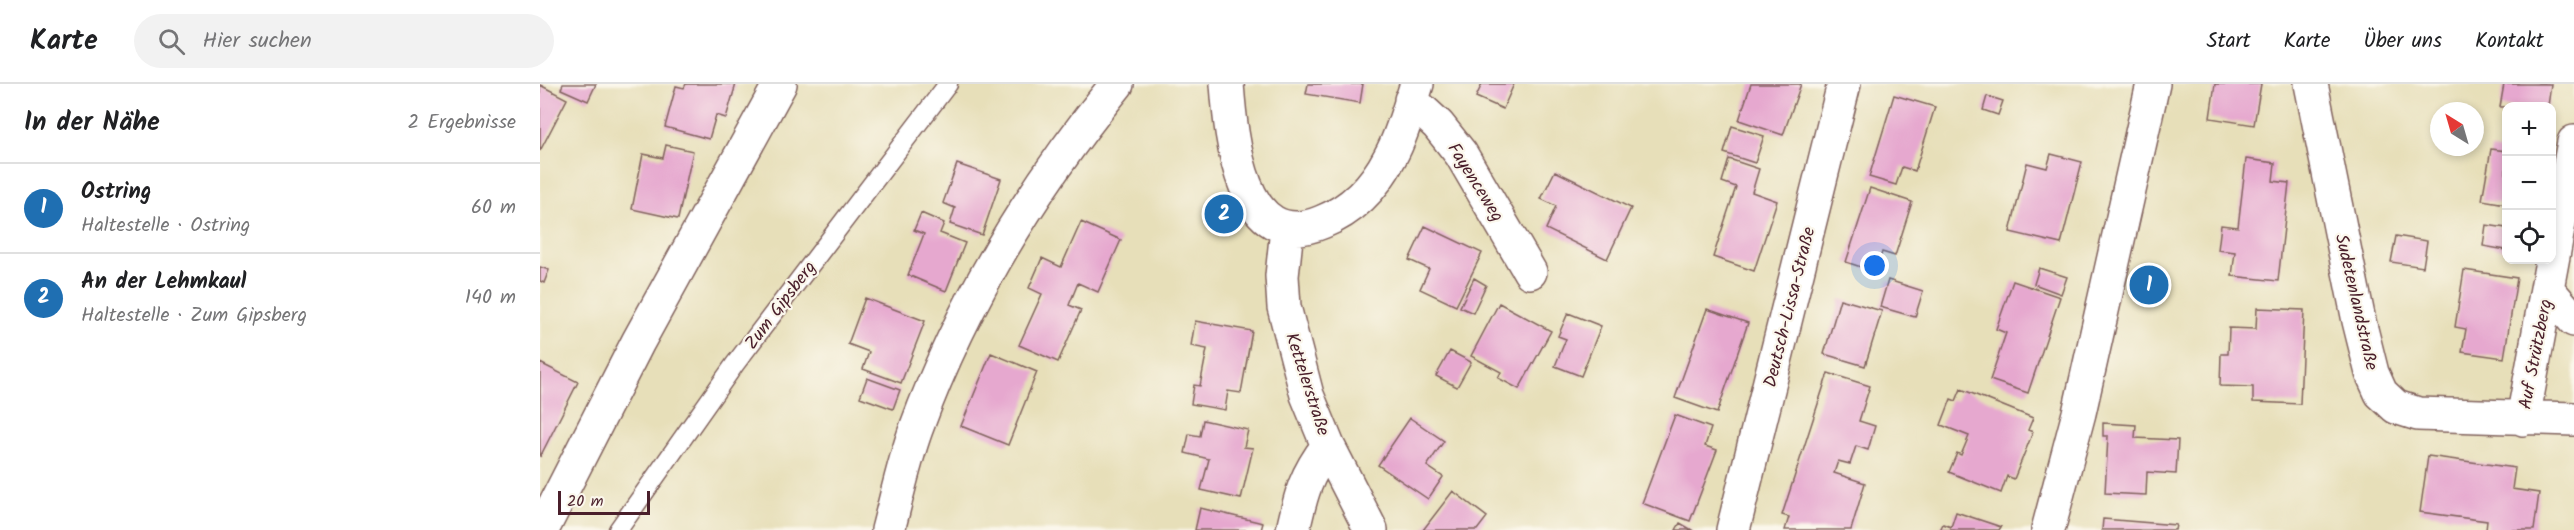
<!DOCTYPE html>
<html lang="de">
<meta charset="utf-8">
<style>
:root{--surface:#fff;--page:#f2f2f2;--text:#202124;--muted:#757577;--line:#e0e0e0;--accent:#1f6fb2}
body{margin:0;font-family:Kalam,sans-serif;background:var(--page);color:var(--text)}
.controls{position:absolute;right:18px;top:18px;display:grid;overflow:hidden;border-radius:12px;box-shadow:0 3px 9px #0003}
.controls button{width:54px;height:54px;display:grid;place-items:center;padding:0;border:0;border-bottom:2px solid var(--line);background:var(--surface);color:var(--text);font:30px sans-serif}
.compass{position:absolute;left:1890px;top:18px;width:54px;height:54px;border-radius:50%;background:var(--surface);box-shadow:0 3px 9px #0003;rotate:323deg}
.scale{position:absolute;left:18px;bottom:15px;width:92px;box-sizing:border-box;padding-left:6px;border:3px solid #4a1f2b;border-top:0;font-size:16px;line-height:21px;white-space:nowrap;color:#4a1f2b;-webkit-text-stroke:4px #fbf7ec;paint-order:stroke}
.you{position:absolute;left:1335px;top:182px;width:21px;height:21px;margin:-15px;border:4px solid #fff;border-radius:50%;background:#1a73e8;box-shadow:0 0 0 9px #1a73e833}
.badge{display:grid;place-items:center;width:39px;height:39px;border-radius:50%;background:var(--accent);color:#fff;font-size:20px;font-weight:700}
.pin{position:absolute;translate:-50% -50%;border:3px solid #fff;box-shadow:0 2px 6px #0006}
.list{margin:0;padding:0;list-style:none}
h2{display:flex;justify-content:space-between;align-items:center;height:78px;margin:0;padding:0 24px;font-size:26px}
h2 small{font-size:20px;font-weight:400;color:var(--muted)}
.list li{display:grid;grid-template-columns:39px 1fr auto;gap:18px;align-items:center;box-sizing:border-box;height:90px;padding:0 24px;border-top:2px solid var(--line)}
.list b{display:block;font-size:22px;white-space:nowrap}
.list p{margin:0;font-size:20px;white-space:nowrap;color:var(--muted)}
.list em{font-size:20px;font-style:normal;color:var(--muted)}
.icon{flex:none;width:33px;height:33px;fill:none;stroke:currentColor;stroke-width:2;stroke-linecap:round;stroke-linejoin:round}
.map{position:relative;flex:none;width:2034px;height:446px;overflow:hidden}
header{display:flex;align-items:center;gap:36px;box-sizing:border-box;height:84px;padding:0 30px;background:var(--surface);border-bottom:2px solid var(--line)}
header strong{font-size:28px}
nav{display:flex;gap:33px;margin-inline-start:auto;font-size:21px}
.search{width:420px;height:54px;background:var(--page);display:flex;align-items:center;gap:15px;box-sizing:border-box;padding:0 21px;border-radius:33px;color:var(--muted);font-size:22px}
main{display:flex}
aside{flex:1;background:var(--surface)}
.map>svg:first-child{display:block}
.building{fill:#e6a8cf}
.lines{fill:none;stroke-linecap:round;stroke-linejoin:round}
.service-casing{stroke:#81625d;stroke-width:21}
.minor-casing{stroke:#81625d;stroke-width:36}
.service{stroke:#fff;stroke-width:18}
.minor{stroke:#fff;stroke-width:33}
.labels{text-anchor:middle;stroke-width:4.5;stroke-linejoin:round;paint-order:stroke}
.street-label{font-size:18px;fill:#4a1f2b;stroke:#fbf7ec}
</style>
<header>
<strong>Karte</strong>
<div class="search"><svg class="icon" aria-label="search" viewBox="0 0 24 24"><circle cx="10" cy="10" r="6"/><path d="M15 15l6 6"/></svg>Hier suchen</div>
<nav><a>Start</a><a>Karte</a><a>Über uns</a><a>Kontakt</a></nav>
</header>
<main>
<aside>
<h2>In der Nähe<small>2 Ergebnisse</small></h2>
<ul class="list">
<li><span class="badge">1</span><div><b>Ostring</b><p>Haltestelle · Ostring</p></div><em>60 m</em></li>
<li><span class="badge">2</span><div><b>An der Lehmkaul</b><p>Haltestelle · Zum Gipsberg</p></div><em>140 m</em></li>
</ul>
</aside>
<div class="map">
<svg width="2034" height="446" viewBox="0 0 2034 446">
<rect width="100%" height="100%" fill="#fbf7ec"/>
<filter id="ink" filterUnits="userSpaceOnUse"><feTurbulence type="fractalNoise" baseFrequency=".0167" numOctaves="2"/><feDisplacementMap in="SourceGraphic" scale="12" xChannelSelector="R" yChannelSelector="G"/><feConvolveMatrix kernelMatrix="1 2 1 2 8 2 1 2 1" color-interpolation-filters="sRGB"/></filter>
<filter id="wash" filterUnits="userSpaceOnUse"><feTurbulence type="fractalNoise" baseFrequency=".008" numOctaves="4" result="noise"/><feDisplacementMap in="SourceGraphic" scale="24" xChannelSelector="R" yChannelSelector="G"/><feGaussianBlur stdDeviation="1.35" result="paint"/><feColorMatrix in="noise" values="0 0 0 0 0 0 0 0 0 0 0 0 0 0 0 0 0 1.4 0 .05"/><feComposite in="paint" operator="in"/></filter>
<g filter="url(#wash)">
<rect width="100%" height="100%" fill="#e7dfb9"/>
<g id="blocks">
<path class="building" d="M 23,0 L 56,0 L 48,17 L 21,5 Z
M 146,0 L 196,0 L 186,34 L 176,31 L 169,55 L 125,43 L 136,2 L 144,4 Z
M 768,0 L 823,0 L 820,19 L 766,10 Z
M 942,0 L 974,0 L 963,25 L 936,13 Z
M 1211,0 L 1261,0 L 1243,51 L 1199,36 Z
M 1675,0 L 1721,0 L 1714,41 L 1670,34 Z
M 1964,0 L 2011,0 L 2008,22 L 1960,23 Z
M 0,1 L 27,15 L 0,67 Z
M 1354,11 L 1395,23 L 1375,87 L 1362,83 L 1356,101 L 1329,93 Z
M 1447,12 L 1463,17 L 1458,31 L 1443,26 Z
M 1192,42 L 1224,52 L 1215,79 L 1184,69 Z
M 126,61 L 153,67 L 138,135 L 92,125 L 103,70 L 123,74 Z
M 1951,65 L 1966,67 L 1966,120 L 1942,116 Z
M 1511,70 L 1542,78 L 1521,160 L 1470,148 L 1487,79 L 1507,84 Z
M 1189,75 L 1219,85 L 1212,108 L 1237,117 L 1214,187 L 1173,173 L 1196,103 L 1182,98 Z
M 1706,75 L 1735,79 L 1733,97 L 1749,99 L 1738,197 L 1692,192 L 1695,168 L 1678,166 L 1681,141 L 1698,143 Z
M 417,80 L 461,95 L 442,151 L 410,140 L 415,124 L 403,119 Z
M 1015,87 L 1091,124 L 1067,175 L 1006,145 L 1016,122 L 1001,115 Z
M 1330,104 L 1372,118 L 1355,172 L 1342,168 L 1336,188 L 1306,178 Z
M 381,129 L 404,139 L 400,149 L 425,159 L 406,207 L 368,191 L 384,150 L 374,146 Z
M 541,138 L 581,156 L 558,208 L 538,199 L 529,221 L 541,226 L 518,278 L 479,261 L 502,210 L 489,204 L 502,174 L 521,183 Z
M 1946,141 L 1966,144 L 1966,166 L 1943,162 Z
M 885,142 L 942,169 L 916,222 L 880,205 L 889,185 L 869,176 Z
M 1856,152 L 1887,157 L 1883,183 L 1851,178 Z
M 0,183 L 9,186 L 4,199 L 0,197 Z
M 1499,184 L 1527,193 L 1521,210 L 1494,200 Z
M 1924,186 L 1977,194 L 1964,274 L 1922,268 L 1926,245 L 1915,243 Z
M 934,194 L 946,201 L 933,229 L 920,223 Z
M 1348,196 L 1383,207 L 1375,233 L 1340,223 Z
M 1473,197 L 1520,213 L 1488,309 L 1450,296 L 1466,249 L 1456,245 Z
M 325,214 L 385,237 L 361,299 L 323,285 L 329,268 L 308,260 Z
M 1300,215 L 1342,227 L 1325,282 L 1284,270 Z
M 959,219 L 1011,247 L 979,305 L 958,294 L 961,288 L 931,272 Z
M 1717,224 L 1764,226 L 1760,320 L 1713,318 L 1713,303 L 1680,302 L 1681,270 L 1688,270 L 1689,244 L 1716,245 Z
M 1167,225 L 1208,239 L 1177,329 L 1135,314 Z
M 1028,229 L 1061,242 L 1041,292 L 1015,282 L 1026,255 L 1018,252 Z
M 655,237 L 712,247 L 701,309 L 688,307 L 685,326 L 651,320 L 654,301 L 660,302 L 667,265 L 651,262 Z
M 910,267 L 931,278 L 917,303 L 896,292 Z
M 451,269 L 497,288 L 468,361 L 421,342 Z
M 0,279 L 38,298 L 0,373 Z
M 1288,289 L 1330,302 L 1319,337 L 1335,342 L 1328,366 L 1316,362 L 1310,380 L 1298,377 L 1294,389 L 1325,399 L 1311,446 L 1245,446 L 1249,433 L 1242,431 Z
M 327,294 L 360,306 L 353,325 L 320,313 Z
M 1421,305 L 1493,334 L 1488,346 L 1493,348 L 1474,395 L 1467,392 L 1461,409 L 1409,388 L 1417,369 L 1421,371 L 1429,352 L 1401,341 L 1411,315 L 1416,317 Z
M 1135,331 L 1171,344 L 1165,362 L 1177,366 L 1150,437 L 1102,419 Z
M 870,334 L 904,357 L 887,382 L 903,393 L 888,415 L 838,381 Z
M 663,336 L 708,346 L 704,363 L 713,364 L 701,415 L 661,406 L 669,375 L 645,369 L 649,350 L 660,352 Z
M 1563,339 L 1596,341 L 1595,354 L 1638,356 L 1636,390 L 1607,388 L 1606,411 L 1565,409 L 1568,352 L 1563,352 Z
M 1888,372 L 1975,384 L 1972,405 L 1999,409 L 1994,446 L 1946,446 L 1947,437 L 1880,428 Z
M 913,407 L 947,433 L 937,446 L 883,446 Z
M 660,424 L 723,439 L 721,446 L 655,446 Z
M 1416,428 L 1461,443 L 1459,446 L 1400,446 L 1403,440 L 1411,443 Z
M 1563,435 L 1636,441 L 1635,446 L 1562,446 Z
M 1140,439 L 1152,446 L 1136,446 Z"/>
</g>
</g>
<g filter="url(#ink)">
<use href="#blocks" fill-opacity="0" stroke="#81625d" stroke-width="1.5"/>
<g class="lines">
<g class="service-casing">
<path id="service" d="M 78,446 L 195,280 L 408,0"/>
</g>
<g class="minor-casing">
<path id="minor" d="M 687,0 C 691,53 701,172 782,138 C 812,126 835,102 850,73 C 862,52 869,24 877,0
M 1771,0 L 1819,237 L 1832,289 L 1841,309 L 1856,323 L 1878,330 L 2034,335
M 871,16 L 898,41 L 921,70 L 990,188
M 747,145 L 742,192 L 744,223 L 767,311 L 788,362 L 831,446
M 2008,206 L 2034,236
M 1983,335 L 2034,58
M 2,446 L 98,258 L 240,0
M 348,446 C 357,412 364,378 376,345 C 422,219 493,103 577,0
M 753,446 C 761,410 765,392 788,362
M 1193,446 L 1304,0
M 1508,446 L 1539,329 L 1613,0"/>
</g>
<use href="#service" class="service"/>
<use href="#minor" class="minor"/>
</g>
</g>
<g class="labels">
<g class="street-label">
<text transform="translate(936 98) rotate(58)" y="6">Fayenceweg</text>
<text transform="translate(1817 218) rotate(77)" y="6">Sudetenlandstraße</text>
<text transform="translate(240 221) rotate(-53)" y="6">Zum Gipsberg</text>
<text transform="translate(1249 223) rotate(-76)" y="6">Deutsch-Lissa-Straße</text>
<text transform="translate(1995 270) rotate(-79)" y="6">Auf Strützberg</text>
<text transform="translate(768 300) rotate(72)" y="6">Kettelerstraße</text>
</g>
</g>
</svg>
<div class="controls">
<button>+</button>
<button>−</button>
<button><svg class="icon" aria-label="locate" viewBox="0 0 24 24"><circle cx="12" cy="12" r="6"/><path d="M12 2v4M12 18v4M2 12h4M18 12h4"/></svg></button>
</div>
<svg class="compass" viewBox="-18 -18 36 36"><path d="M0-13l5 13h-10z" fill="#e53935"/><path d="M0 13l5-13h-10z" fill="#757577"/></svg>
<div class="scale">20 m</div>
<div class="you"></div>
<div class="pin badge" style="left:1609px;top:201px">1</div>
<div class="pin badge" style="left:684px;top:130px">2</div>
</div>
</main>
